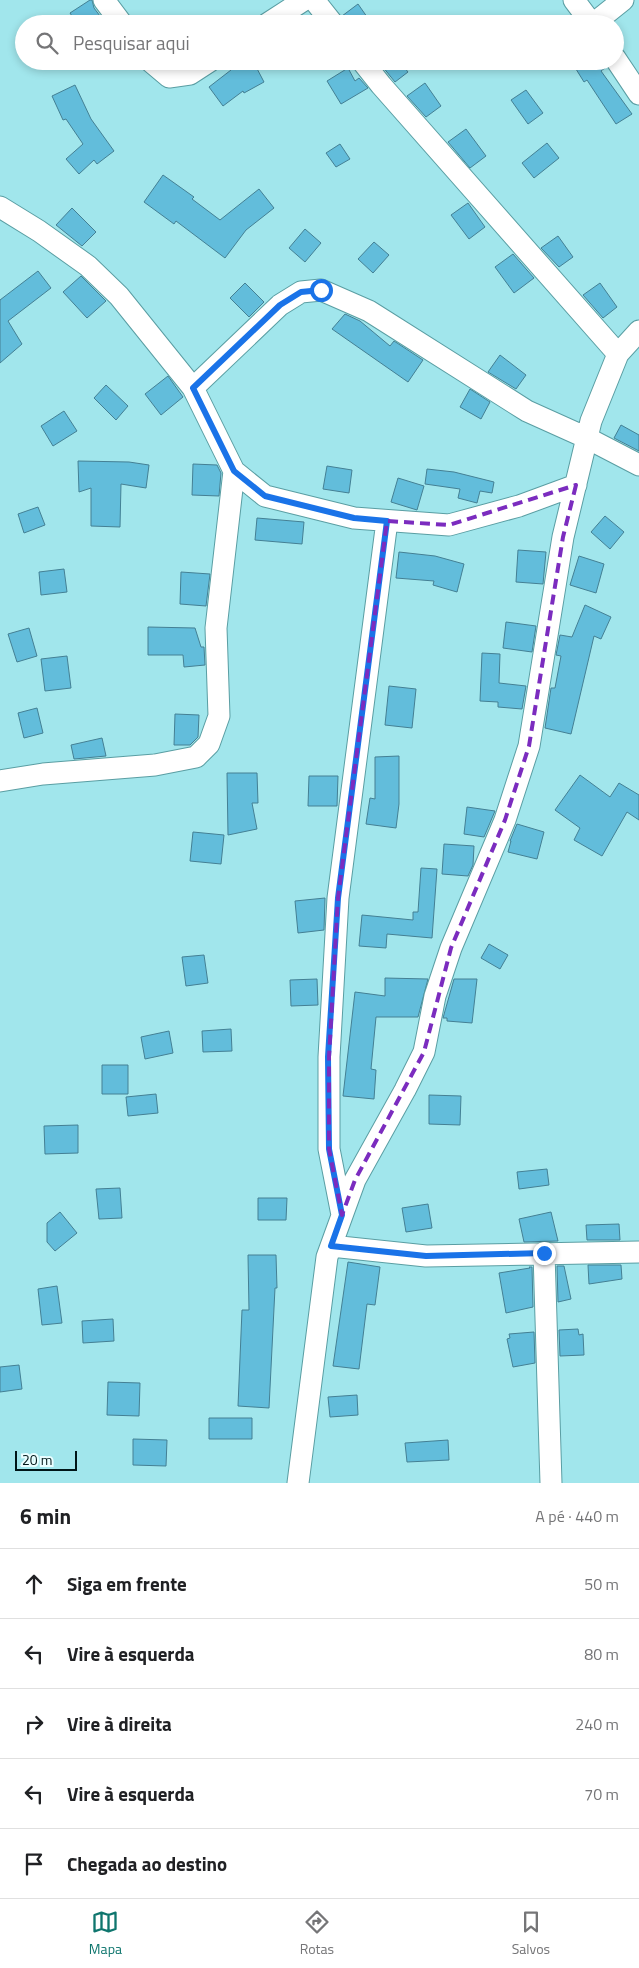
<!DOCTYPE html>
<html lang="pt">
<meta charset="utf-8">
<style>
:root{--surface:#fff;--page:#f6f6f6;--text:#202124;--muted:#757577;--line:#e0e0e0;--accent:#0f766e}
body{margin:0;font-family:"Titillium Web",sans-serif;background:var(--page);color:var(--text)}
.scale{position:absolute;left:15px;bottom:12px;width:62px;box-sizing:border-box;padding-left:5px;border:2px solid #001618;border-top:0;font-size:14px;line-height:18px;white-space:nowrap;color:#001618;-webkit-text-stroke:4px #eafeff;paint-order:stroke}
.stop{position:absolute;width:15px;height:15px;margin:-11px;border:4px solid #1a73e8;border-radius:50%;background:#fff}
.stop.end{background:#1a73e8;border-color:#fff;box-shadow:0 1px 5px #0008}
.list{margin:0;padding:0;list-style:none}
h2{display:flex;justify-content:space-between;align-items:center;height:65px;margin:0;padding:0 20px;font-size:21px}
h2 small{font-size:16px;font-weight:400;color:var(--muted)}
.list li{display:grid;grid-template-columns:32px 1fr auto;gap:15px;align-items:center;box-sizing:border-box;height:70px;padding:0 20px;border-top:1px solid var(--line)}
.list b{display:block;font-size:19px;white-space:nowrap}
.list em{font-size:16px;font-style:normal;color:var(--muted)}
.icon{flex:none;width:28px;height:28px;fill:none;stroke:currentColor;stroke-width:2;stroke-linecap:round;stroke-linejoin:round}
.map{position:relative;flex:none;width:639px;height:1483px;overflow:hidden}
.search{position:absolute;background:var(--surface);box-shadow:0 2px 8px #0003;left:15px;right:15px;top:15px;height:55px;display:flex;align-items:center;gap:12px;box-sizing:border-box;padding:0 18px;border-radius:28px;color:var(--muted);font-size:19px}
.sheet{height:415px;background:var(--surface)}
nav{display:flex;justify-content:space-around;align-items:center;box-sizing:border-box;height:70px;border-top:1px solid var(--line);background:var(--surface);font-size:14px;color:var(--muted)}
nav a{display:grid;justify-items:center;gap:2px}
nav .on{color:var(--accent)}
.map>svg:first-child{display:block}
.building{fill:#62bddb;stroke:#448094}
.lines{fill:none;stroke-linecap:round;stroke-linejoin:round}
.minor-casing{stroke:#5a9ea3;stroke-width:23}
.minor{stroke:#fff;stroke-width:21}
.route{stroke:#1a73e8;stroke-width:6}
.marked{fill:none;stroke:#7b2cbf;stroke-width:4;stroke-dasharray:10 6;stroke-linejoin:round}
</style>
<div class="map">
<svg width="639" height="1483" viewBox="0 0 639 1483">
<rect width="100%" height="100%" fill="#a1e6ec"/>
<path class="building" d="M 90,0 L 92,0 L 94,8 L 106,24 L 77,24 L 70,13 Z
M 358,4 L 372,24 L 345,24 L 342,16 Z
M 245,61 L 253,61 L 264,82 L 244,93 L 243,91 L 223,106 L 209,87 L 231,70 L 231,69 Z
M 378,61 L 413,61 L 404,67 L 408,72 L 395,82 Z
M 571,61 L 603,61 L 606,67 L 601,71 L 632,114 L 616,124 L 587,80 L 584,82 Z
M 348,68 L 355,81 L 359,78 L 368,88 L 341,104 L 327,81 Z
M 425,83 L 441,106 L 426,117 L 407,96 Z
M 75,85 L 91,119 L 114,151 L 97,164 L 94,160 L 79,174 L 66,159 L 83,144 L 66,119 L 63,120 L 52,96 Z
M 526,90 L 543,113 L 528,124 L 511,100 Z
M 466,129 L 486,156 L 470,168 L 448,142 Z
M 547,143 L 559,158 L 534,178 L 522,163 Z
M 340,144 L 350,159 L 336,167 L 326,153 Z
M 163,175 L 194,197 L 192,199 L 220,220 L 259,189 L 274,208 L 246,230 L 225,258 L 176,221 L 174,224 L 144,202 Z
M 468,203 L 485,227 L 469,239 L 451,215 Z
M 72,208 L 96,232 L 82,246 L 56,225 Z
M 305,229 L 321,243 L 305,262 L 289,248 Z
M 558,236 L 573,257 L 559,267 L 541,248 Z
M 374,242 L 389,255 L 373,273 L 358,259 Z
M 513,254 L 534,278 L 514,293 L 495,267 Z
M 38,271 L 51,288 L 8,321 L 22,344 L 0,363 L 0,300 Z
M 81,276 L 106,301 L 87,318 L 63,292 Z
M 245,283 L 264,302 L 249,317 L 230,298 Z
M 600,283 L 617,307 L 603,318 L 583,295 Z
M 345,314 L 360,321 L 390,346 L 394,341 L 423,360 L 408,382 L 332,329 Z
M 500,355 L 526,375 L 516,389 L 488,372 Z
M 168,376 L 183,397 L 161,415 L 145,394 Z
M 106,385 L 128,406 L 116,420 L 94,398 Z
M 470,389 L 490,402 L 481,419 L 460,407 Z
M 64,411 L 77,431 L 53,446 L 41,426 Z
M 621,425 L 639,435 L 639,451 L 614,438 Z
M 78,461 L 129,462 L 149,465 L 146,488 L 121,484 L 120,527 L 91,526 L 91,488 L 79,492 Z
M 193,464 L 217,465 L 221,473 L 219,496 L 192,495 Z
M 327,466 L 352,470 L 349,493 L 323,489 Z
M 427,469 L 454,472 L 494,482 L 492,493 L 480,491 L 477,503 L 458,498 L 460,489 L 425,484 Z
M 398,478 L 424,486 L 417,510 L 391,502 Z
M 38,507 L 45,525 L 24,533 L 18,514 Z
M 605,516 L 624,532 L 610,549 L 591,532 Z
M 257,518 L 304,522 L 302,544 L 255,540 Z
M 518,550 L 546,552 L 543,584 L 516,582 Z
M 399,552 L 435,556 L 464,564 L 457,592 L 433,585 L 434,581 L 396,578 Z
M 579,556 L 604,564 L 596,593 L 570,585 Z
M 64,569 L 67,592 L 41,595 L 39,572 Z
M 181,572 L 210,574 L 206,606 L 180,604 Z
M 585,605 L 611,617 L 601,639 L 594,636 L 571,734 L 545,728 L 551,688 L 555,688 L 561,656 L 556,655 L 560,635 L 572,637 Z
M 506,622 L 536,626 L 532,652 L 503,648 Z
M 148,627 L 195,628 L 201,647 L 204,647 L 205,665 L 184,667 L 183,655 L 148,655 Z
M 29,628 L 37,656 L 17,662 L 8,634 Z
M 482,653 L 500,654 L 499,683 L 526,686 L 522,709 L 498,707 L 498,702 L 480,701 Z
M 67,656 L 71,688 L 45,691 L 41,659 Z
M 389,686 L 416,689 L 412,728 L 385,725 Z
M 37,708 L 43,733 L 24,738 L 18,713 Z
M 175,714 L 199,715 L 198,737 L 190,745 L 174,745 Z
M 102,738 L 106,756 L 74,759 L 71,745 Z
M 399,756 L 399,804 L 396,828 L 366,824 L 370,798 L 375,799 L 375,757 Z
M 227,773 L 257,773 L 258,803 L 252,803 L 257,829 L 228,835 Z
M 580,775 L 610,797 L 619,783 L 639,795 L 639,820 L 627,812 L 602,856 L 574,840 L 580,828 L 555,810 Z
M 309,776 L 338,776 L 337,806 L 308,806 Z
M 467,807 L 495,811 L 484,837 L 464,834 Z
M 517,824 L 544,832 L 537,859 L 508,852 L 511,841 L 510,841 Z
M 193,832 L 224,835 L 221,864 L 190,861 Z
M 444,844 L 474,846 L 473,865 L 468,876 L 442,874 Z
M 421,868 L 437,869 L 432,938 L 387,934 L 386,948 L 359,946 L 362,915 L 413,920 L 413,912 L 418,912 Z
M 325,898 L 324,930 L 298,933 L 295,901 Z
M 489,944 L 508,955 L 500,969 L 481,958 Z
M 204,955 L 208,983 L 186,986 L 182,957 Z
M 385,978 L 428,979 L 418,1017 L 376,1017 L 371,1069 L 376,1070 L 374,1099 L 343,1096 L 355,992 L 385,996 Z
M 317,979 L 318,1005 L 291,1006 L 290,980 Z
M 454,979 L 477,979 L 472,1023 L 447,1021 L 447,1018 L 443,1018 Z
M 231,1029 L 232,1051 L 203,1052 L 202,1031 Z
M 169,1031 L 173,1053 L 145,1059 L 141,1037 Z
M 102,1065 L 128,1065 L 128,1094 L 102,1094 Z
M 156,1094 L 158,1113 L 128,1116 L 126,1097 Z
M 429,1095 L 461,1096 L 460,1125 L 429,1124 Z
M 78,1125 L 78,1153 L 45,1154 L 44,1126 Z
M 547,1169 L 549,1185 L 519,1189 L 517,1172 Z
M 120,1188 L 122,1218 L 99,1219 L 96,1189 Z
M 258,1198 L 287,1198 L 286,1220 L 258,1220 Z
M 428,1204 L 432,1228 L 406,1232 L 402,1208 Z
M 60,1212 L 77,1233 L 55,1251 L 47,1242 L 47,1223 Z
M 551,1212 L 558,1241 L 524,1242 L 519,1219 Z
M 619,1224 L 620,1240 L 587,1240 L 586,1225 Z
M 248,1255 L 276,1255 L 277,1288 L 275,1288 L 269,1408 L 238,1406 L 242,1310 L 249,1310 Z
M 348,1262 L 380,1267 L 375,1305 L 367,1304 L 359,1369 L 333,1366 Z
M 588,1265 L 621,1265 L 622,1279 L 589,1284 Z
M 557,1266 L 564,1266 L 571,1299 L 558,1302 Z
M 529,1267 L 532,1267 L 533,1307 L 506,1313 L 499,1273 L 530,1268 Z
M 57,1286 L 62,1323 L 42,1325 L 38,1289 Z
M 113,1319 L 114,1341 L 83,1343 L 82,1321 Z
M 578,1329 L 579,1335 L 583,1334 L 584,1355 L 560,1356 L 559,1330 Z
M 534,1332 L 535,1363 L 513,1367 L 507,1339 L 510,1338 L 509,1334 Z
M 19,1365 L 22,1389 L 0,1392 L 0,1367 Z
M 108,1382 L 140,1383 L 139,1416 L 107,1415 Z
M 357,1395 L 358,1415 L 330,1417 L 328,1397 Z
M 209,1418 L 252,1418 L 252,1439 L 209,1439 Z
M 133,1439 L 167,1440 L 166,1466 L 133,1465 Z
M 448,1440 L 449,1460 L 407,1462 L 405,1443 Z"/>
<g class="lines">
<g class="minor-casing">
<path id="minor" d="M 104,0 L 122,24
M 314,0 L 333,24
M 574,0 L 592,24
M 267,24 L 304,0
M 593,24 L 623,0
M 615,58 L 639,94
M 150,61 L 169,77 L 190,74 L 210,61
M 362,61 L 381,85 L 618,354
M 0,207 L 39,231 L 88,266 L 119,296 L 193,388 L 234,471 L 265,496 L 354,518 L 449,525 L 519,506 L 576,485
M 193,388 L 280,305 L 301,292 L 321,290 L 369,311 L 527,411 L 587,438 L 639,465
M 0,781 L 43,774 L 155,765 L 196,757 L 209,744 L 219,716 L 216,628 L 234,471
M 342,1215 L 329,1149 L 329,1057 L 338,898 L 387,521
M 331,1246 L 426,1256 L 639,1252
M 544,1253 L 551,1483
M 298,1483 L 327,1257 L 355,1180 L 405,1090 L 424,1052 L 435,996 L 451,948 L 505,820 L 529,746 L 563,537 L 591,421 L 618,354 L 639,331"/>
</g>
<use href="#minor" class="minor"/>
</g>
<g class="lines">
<path class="route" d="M 321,290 L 301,292 L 280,305 L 193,388 L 234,471 L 265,496 L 354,518 L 387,521 L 338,898 L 328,1057 L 329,1149 L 342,1215 L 331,1246 L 426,1256 L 544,1253"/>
</g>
<path class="marked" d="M 576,485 L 563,537 L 529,746 L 505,820 L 451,948 L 424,1052 L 355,1180 L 342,1215 L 329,1149 L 329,1057 L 338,898 L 387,521 L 449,525 Z"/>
</svg>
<div class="scale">20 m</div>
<div class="stop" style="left:321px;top:290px"></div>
<div class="stop end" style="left:544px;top:1253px"></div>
<div class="search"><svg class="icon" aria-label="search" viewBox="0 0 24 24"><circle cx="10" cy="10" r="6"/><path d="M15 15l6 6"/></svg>Pesquisar aqui</div>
</div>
<section class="sheet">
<h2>6 min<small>A pé · 440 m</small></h2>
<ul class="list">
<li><svg class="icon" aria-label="ahead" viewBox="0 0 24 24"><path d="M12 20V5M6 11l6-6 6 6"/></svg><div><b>Siga em frente</b></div><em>50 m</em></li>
<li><svg class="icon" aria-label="left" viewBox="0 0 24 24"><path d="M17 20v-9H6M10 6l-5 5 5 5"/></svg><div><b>Vire à esquerda</b></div><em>80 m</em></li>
<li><svg class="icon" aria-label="right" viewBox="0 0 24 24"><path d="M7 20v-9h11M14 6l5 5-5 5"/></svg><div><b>Vire à direita</b></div><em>240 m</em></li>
<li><svg class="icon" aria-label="left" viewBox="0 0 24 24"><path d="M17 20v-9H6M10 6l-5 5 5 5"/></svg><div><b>Vire à esquerda</b></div><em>70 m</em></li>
<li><svg class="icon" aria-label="arrive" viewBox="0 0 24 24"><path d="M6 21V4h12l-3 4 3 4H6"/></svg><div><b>Chegada ao destino</b></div></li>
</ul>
</section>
<nav>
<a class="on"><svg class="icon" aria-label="map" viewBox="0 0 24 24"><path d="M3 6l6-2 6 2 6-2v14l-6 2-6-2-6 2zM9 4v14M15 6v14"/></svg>Mapa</a>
<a><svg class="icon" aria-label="directions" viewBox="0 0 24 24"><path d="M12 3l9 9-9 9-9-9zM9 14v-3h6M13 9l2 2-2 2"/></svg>Rotas</a>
<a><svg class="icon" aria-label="saved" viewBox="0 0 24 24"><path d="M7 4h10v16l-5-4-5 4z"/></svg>Salvos</a>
</nav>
